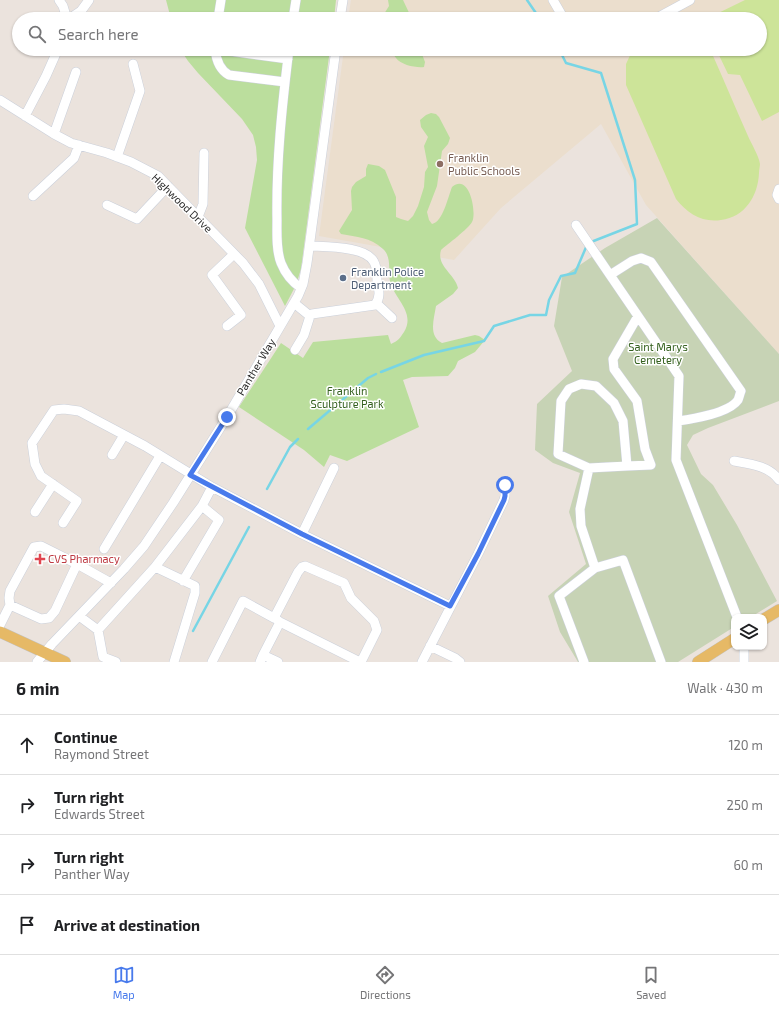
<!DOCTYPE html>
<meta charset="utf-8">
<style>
:root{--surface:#fff;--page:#f6f6f6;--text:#202124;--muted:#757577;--line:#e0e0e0;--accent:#487aec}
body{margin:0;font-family:"Exo 2",sans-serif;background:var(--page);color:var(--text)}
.controls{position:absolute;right:12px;bottom:12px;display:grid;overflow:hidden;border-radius:8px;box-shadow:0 1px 3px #0004}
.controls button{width:36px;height:36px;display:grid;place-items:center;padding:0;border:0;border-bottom:1px solid var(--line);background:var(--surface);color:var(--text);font:20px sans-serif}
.stop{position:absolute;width:12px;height:12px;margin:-9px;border:3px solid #487aec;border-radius:50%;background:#fff}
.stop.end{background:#487aec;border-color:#fff;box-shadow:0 1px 4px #0008}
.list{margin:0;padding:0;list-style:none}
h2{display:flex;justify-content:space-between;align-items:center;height:52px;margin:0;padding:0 16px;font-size:17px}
h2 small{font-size:13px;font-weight:400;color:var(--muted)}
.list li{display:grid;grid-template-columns:26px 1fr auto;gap:12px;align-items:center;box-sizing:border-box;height:60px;padding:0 16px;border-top:1px solid var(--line)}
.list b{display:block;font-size:15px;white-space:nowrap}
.list p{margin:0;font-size:13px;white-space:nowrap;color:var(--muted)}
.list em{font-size:13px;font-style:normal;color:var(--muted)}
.icon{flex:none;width:22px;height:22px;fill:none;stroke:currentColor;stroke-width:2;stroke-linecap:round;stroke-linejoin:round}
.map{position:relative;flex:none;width:779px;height:662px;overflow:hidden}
.search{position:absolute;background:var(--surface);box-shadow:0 1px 3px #0004;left:12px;right:12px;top:12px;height:44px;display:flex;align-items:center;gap:10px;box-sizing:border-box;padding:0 14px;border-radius:22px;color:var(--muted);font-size:15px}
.sheet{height:292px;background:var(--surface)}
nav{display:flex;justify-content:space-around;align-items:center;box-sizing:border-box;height:56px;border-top:1px solid var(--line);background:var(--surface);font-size:11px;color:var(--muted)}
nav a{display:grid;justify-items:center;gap:2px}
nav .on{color:var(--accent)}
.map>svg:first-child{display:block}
.education{fill:#ebdecd}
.green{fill:#bbde9d}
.cemetery{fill:#c7d3b5}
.pitch{fill:#cde499}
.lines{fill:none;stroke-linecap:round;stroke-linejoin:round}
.stream{stroke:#77d5e5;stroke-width:2.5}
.minor-casing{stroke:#cbd0da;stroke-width:10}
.major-casing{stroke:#c3c3c3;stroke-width:12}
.minor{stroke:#fff;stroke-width:9}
.major{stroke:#e6b966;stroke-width:11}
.route{stroke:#487aec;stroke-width:5}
.education-dot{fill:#8d6e63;stroke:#fff;stroke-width:1.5}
.service-dot{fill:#5c6f8a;stroke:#fff;stroke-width:1.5}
.health-dot{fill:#e0444e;stroke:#fff;stroke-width:1.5}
.labels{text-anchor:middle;stroke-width:3;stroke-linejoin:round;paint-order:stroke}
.education-label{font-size:11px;fill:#785e54;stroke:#fff;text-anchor:start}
.street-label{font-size:11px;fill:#2a2a2a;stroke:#fff}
.service-label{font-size:11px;fill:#4e5e75;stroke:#fff;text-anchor:start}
.park-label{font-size:11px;fill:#35611f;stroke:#fff}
.health-label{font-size:11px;fill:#be3a42;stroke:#fff;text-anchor:start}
</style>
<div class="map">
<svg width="779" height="662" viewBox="0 0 779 662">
<rect width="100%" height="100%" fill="#ebe3dd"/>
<path class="education" d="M 351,0 L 779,0 L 779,354 L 646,205 L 601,124 L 501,208 L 454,260 L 319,236 L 344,49 L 760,49 L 760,19 L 348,19 Z"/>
<path class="green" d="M 166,0 L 336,0 L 334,19 L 171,19 Z
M 388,0 L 403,0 L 412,19 L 386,19 L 384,14 L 389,6 Z
M 180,49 L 330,49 L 301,269 L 296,285 L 285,306 L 245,228 L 257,160 L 256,147 L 253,135 L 242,119 L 198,73 L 188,61 Z
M 391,49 L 420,49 L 425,62 L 424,67 C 416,68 401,65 396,58 C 394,56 393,52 391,49 Z
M 431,113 L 436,114 L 439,117 L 450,138 L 448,144 L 442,151 L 437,186 L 427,212 L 429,220 L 432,224 C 443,222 448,197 452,187 C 470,172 477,214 472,222 C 468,229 448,244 441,250 C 436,266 455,274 458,288 L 453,294 L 436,306 C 434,319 428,336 442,343 L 475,335 L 479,336 L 485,340 L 475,352 L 458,361 L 455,368 L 448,376 L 412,377 L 403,380 L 419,427 L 347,461 L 330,455 L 324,467 L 304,450 L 239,407 L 281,343 L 303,358 L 313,342 L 388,335 L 391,344 C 398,341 400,338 404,332 C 416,312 394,299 390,281 C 388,271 392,257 383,249 C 370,237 357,237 341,234 L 339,231 L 352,210 L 351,191 L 352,187 L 356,182 L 366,176 L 366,169 L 368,164 L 379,166 L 385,170 L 396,197 L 396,217 L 401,219 L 408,221 L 413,216 L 418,206 L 424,187 L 425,172 L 428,167 L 424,146 L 428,137 L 421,127 L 420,120 L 426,115 Z"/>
<path class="cemetery" d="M 657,218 L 779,354 L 779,401 L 708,428 L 693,435 L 687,445 L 701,474 L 713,485 L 737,525 L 777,601 L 751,617 L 734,617 L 734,627 L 678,662 L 578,662 L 560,632 L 548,596 L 586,564 L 569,512 L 580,473 L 553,463 L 535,450 L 537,404 L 572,371 L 554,326 L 562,277 L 605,248 Z"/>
<path class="pitch" d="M 745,0 L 779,0 L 779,112 L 762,121 L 740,75 L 728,74 L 716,49 L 760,49 L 760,19 L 706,19 Z
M 633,49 L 710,49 C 723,78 735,107 748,136 C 751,143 759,156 760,164 C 760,166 759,170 759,173 C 758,196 745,217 721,220 C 702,223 687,213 676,199 L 626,85 L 626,64 Z"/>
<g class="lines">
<path class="stream" d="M 527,0 L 540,19
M 559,49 L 566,63 L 601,73 L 635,180 L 637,224 L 591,242
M 381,372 L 424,355 L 484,341 L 494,326 L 530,315 L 546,315 L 549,300 L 561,276 L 575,273 L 587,245
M 308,429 L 368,378 L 376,374
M 267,489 L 290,447 L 298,439
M 193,631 L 249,527"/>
<g class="minor-casing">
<path id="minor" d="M 59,0 L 63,6 L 67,19
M 553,0 L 564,19
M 69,19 L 81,11 L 89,0
M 218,19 L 221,0
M 293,19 L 296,0
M 340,19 L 343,0
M 655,19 L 690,0
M 215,49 C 216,59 220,70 229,75 L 285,82
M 215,49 L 288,59
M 289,49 C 282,106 276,163 277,220 C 277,233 276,250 281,263 C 285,273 292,282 301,288
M 0,100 L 54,134 L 71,143 L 107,153 L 131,162 L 158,176 L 243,263 L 259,284 L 280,326
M 25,116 L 46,76 L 58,49
M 54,134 L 76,72
M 117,157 L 140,91 L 133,64
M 779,189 L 777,195 L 779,199
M 33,196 L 74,158 L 79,145
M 107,205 L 137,219 L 168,186
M 198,217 L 203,204 L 204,153
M 576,225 L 610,275
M 310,246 C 326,247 366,246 374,262 C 377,267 377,275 377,281 C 379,290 381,297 375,305 L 312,314 L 310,316
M 294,303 L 310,316 L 304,335 L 295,350
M 376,303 L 392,318
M 638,316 L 679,376 L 676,460 L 737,617
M 227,326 L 241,315 L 212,275 L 234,254
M 112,455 L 124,435
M 734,461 C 751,464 769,466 779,480
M 627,466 L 589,468 L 558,454 L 561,401 L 569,389 L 581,384 L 596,386 L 614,403 L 623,421 L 627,466 L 651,465 L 645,449 L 637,401 L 614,369 L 613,359 L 638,316 L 610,275 L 632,261 L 641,258 L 651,262 L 741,391 C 740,393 739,398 738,400 C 729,413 693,419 678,421
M 202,506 L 212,487
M 35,512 L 53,484
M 63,523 L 77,501 L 41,476 L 35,464 L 32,443 L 54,410 L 64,409 L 79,411 L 145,446 L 212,487 L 302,534 L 450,606
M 302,534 L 334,468
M 104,549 L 160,456
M 155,567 L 202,506 L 219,520 L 183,581
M 595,568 L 623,560 L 661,662
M 10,605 L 9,598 L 10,591 L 34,547 L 41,546 L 77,564
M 79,616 L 98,630 L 103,657 L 116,662
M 280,622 L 360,662
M 0,625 L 10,605 L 41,619 L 49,618 L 55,611 L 77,564 L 111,583
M 98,630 L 155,567 L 195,586 L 195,593 L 174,662
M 430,646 L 455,658 L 460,662
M 744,647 L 744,662
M 263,655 L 280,622 L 276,619
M 37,662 L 52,644 L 124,569 L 144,546 L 173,503 L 227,417 L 298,296 L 303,284 L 307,263 L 336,49
M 212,662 L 243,601 L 274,618 L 298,572 L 302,567 L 305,566 L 344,583 L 351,598 L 374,621 L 377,630 L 361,662
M 260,662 L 263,655 L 278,662
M 422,662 L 478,554 L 504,500 L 505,496 L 505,485
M 584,662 L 559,596 L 595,568 L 581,526 L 580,509 L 589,468"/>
</g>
<g class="major-casing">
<path id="major" d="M 764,619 L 779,610
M 0,632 L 65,662
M 698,662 L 734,639"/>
</g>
<use href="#minor" class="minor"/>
<use href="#major" class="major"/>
</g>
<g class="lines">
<path class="route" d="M 227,417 L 190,475 L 302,534 L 450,606 L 478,554 L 504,500 L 505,496 L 505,485"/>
</g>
<circle class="education-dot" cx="440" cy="164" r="4"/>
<circle class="service-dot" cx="343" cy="278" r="4"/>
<path class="health-dot" d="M38 553h4v4h4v4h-4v4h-4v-4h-4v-4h4z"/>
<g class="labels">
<g class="education-label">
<text x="448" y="162">Franklin<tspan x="448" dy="13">Public Schools</tspan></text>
</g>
<g class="street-label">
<text transform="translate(182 203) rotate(44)" y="4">Highwood Drive</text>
<text transform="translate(256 367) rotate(-59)" y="4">Panther Way</text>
</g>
<g class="service-label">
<text x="351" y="276">Franklin Police<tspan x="351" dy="13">Department</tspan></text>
</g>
<g class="park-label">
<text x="658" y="351">Saint Marys<tspan x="658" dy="13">Cemetery</tspan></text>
<text x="347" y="395">Franklin<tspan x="347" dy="13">Sculpture Park</tspan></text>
</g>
<g class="health-label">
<text x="48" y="563">CVS Pharmacy</text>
</g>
</g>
</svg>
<div class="controls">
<button><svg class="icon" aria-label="layers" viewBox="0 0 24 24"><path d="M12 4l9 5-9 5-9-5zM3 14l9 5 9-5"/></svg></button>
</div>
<div class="stop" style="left:505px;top:485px"></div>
<div class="stop end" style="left:227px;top:417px"></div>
<div class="search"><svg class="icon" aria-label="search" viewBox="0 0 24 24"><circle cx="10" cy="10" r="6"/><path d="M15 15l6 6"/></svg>Search here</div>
</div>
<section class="sheet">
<h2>6 min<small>Walk · 430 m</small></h2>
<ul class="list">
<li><svg class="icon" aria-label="ahead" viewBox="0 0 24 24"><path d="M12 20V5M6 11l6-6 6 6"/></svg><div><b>Continue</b><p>Raymond Street</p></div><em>120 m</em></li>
<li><svg class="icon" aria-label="right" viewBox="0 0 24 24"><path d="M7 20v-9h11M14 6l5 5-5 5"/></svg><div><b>Turn right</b><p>Edwards Street</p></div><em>250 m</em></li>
<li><svg class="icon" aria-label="right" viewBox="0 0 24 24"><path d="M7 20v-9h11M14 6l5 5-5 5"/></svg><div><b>Turn right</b><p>Panther Way</p></div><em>60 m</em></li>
<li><svg class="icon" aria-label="arrive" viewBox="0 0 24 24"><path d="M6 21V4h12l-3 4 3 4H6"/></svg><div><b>Arrive at destination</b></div></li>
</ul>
</section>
<nav>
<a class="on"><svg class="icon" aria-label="map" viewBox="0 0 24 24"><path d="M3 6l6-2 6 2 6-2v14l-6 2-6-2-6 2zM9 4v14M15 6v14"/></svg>Map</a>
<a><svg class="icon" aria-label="directions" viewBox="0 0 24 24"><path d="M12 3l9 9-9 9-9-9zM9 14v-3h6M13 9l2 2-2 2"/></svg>Directions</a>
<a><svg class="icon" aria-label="saved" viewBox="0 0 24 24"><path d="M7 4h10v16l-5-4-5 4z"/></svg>Saved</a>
</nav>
